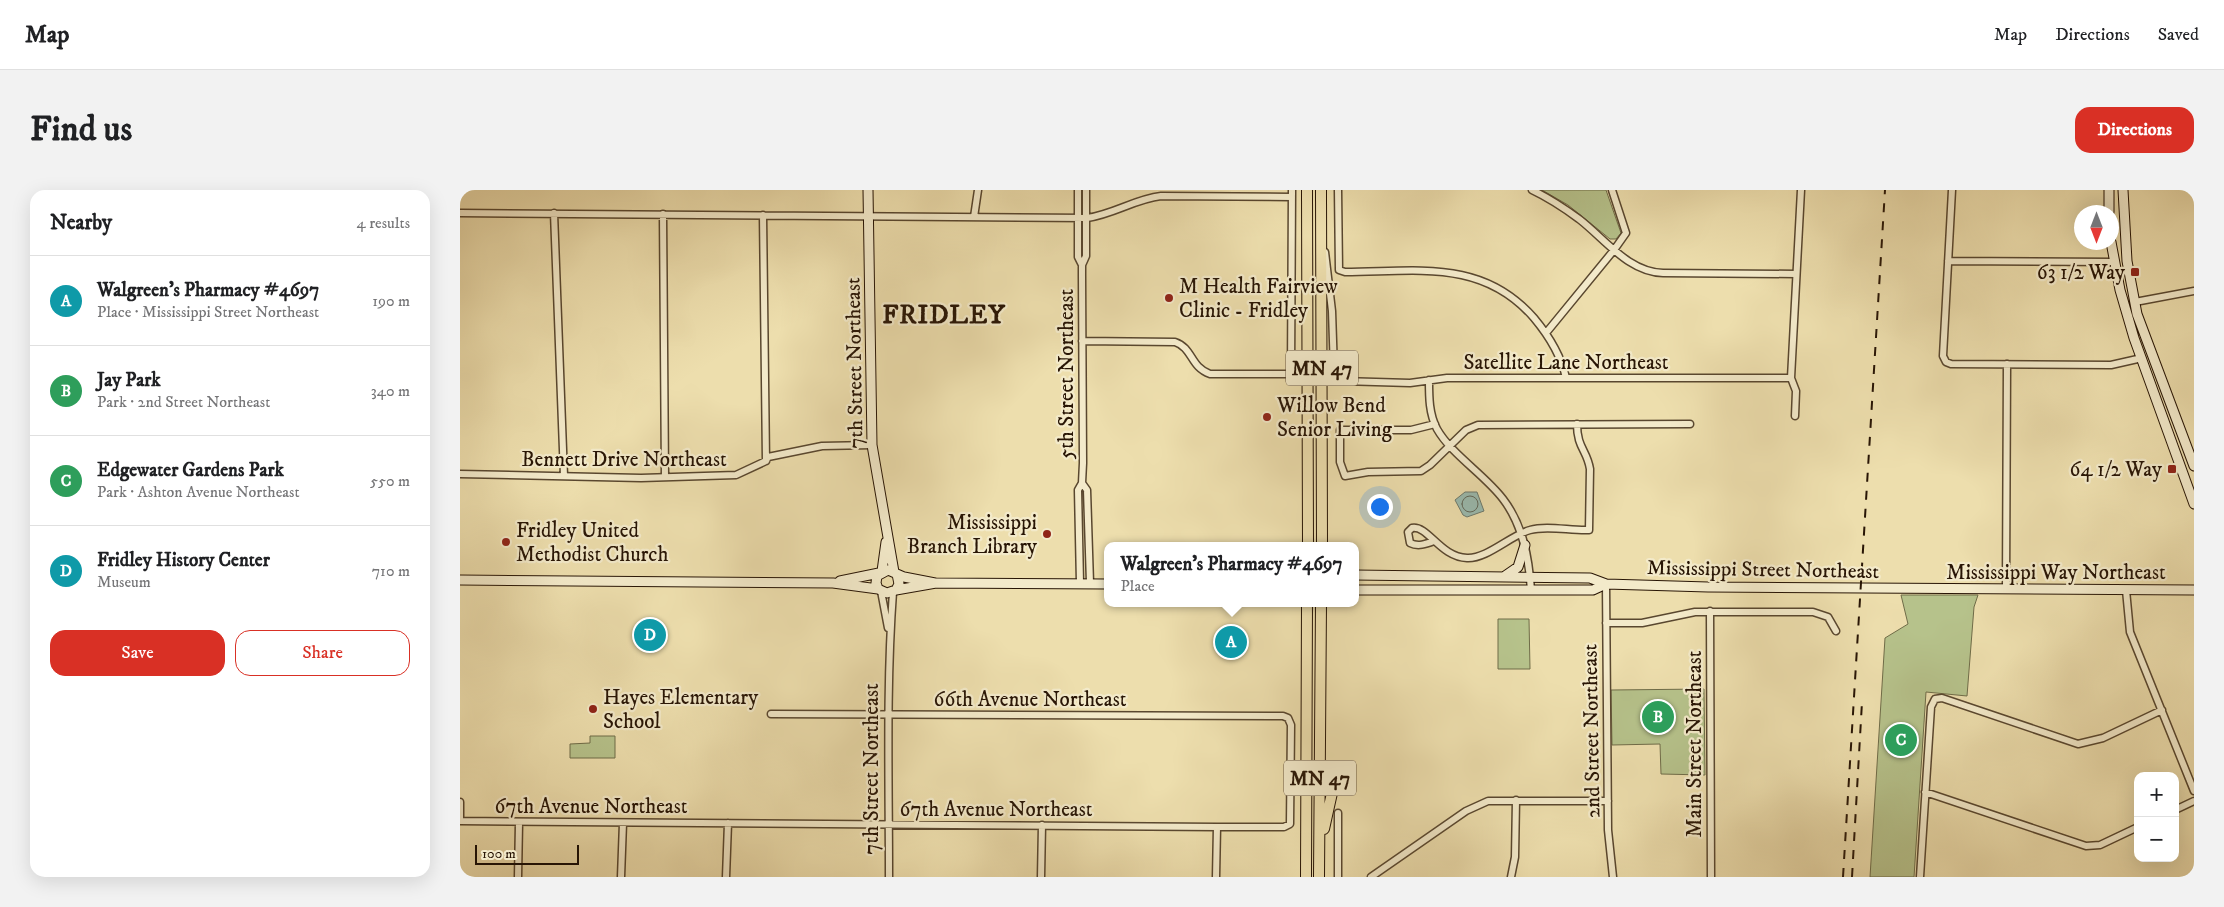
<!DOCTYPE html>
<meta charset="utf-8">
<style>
:root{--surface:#fff;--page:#f2f2f2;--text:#202124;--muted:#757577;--line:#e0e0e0;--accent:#d93025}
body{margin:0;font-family:"IM FELL DW Pica",serif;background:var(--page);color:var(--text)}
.controls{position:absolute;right:15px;bottom:15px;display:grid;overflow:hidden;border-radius:10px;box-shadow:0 5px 20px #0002}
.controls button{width:45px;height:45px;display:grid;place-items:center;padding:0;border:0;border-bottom:1px solid var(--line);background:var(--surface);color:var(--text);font:25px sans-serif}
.compass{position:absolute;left:1614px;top:15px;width:45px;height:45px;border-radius:50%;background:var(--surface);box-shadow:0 5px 20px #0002;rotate:180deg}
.scale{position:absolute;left:15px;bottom:12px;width:104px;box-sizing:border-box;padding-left:5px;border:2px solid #281505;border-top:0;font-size:14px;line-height:18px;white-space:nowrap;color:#281505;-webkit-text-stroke:4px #f3eaca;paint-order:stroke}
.you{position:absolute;left:919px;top:316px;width:18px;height:18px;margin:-12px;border:4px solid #fff;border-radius:50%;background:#1a73e8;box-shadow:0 0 0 8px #1a73e833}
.badge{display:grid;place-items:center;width:32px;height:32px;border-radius:50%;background:var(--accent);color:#fff;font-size:16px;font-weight:700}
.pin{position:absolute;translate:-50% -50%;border:2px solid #fff;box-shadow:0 1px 5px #0006}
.popup{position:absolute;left:644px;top:352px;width:255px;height:65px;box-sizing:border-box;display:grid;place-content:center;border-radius:10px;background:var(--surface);filter:drop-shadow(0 1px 4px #0005);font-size:16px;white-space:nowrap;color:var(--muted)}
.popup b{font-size:19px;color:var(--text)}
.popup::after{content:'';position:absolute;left:50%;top:100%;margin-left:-10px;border:10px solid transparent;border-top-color:var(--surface)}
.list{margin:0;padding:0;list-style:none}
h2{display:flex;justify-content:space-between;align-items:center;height:65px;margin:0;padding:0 20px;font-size:21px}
h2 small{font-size:16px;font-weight:400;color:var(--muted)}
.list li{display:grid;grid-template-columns:32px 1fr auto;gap:15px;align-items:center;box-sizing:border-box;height:90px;padding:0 20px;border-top:1px solid var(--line)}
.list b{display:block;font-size:19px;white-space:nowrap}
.list p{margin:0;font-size:16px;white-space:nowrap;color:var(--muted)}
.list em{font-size:16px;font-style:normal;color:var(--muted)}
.actions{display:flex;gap:10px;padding:15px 20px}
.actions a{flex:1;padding:11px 0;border:1px solid var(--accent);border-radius:15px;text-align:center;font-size:18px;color:var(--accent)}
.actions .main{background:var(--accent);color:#fff}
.map{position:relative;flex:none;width:1734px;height:687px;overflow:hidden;border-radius:15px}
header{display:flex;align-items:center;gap:30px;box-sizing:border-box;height:70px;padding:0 25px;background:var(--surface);border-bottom:1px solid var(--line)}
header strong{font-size:24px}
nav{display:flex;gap:28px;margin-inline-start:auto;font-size:18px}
.intro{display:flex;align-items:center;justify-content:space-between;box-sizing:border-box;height:120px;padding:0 30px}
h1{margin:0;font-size:35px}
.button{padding:12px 22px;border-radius:15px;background:var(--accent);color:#fff;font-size:18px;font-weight:700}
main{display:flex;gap:30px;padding:0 30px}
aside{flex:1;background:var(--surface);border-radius:15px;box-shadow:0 5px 20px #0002}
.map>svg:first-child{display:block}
.green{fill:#b6c28b;stroke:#6f6c48}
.water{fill:#9abbb0;stroke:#6c796c}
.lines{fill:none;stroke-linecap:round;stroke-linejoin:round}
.shore{stroke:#61685a;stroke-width:1}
.street-casing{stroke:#59472f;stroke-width:9}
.secondary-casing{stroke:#281505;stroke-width:11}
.primary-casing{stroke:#281505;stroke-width:12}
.street{stroke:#f3eaca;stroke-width:6}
.secondary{stroke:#f3eaca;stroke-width:9}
.primary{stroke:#eddead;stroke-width:10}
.rail{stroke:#281505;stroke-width:2;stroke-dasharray:9 9;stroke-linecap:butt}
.poi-dot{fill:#8f2418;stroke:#f3eaca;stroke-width:2}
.labels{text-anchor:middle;stroke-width:4.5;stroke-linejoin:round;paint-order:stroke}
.shield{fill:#f3eaca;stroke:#655540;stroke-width:1}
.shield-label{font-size:20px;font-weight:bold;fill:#281505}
.poi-label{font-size:21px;fill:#281505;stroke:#f3eaca;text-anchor:start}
.street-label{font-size:21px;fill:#281505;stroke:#f3eaca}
.district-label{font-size:26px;font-weight:bold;letter-spacing:1px;fill:#281505;stroke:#f3eaca}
</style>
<header>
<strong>Map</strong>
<nav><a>Map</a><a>Directions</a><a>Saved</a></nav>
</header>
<div class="intro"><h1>Find us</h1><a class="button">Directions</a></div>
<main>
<aside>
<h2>Nearby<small>4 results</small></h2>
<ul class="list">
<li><span class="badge" style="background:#0f9aa8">A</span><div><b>Walgreen's Pharmacy #4697</b><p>Place · Mississippi Street Northeast</p></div><em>190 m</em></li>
<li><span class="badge" style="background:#2e9e5b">B</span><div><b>Jay Park</b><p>Park · 2nd Street Northeast</p></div><em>340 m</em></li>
<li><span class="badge" style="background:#2e9e5b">C</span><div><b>Edgewater Gardens Park</b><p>Park · Ashton Avenue Northeast</p></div><em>550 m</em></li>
<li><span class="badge" style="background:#0f9aa8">D</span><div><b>Fridley History Center</b><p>Museum</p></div><em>710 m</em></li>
</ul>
<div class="actions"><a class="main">Save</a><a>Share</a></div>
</aside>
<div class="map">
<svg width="1734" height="687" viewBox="0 0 1734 687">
<rect width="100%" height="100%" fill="#eddead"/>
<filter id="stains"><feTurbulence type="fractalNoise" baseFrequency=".004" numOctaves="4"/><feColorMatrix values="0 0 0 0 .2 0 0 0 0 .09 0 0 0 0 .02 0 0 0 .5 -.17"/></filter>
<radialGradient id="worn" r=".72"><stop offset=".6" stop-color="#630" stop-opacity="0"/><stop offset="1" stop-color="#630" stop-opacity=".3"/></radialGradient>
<path class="green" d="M 1082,0 L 1146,0 L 1161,43 L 1156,49 L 1150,49 L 1108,15 Z
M 1441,405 L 1518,405 L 1514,417 L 1507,506 L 1466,502 L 1454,687 L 1410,687 L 1425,448 L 1448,434 Z
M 1038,429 L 1069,429 L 1070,479 L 1038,479 Z
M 1244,499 L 1245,585 L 1201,584 L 1200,554 L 1152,555 L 1151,500 Z
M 130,546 L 155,546 L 155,568 L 110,568 L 110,554 L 130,553 Z"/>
<path class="water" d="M 1005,302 L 1017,302 L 1024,321 L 1007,327 L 1003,325 L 995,310 Z"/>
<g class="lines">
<path class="shore" d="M1002 314a8 8 0 1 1 16 0a8 8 0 1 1-16 0Z"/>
<g class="street-casing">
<path id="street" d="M 618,0 L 618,67 L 622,75
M 878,0 L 879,80 L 885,82 C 956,82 1022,68 1074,128 C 1089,146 1101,165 1106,188
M 1072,0 C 1089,8 1104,18 1119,29 C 1145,49 1168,82 1203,83 L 1336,84
M 1492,0 L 1483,166 L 1486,172 L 1491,174 L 1651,175 L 1682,168
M 0,23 L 627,28 C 654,24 675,9 701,6 L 832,7
M 94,23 L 104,286
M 203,24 L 205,287
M 303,25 L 306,271
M 514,27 L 518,0
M 865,62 L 872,121 L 874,181 L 876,189 L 881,191 L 950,193 L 987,188 L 1331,188
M 1488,71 L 1654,72
M 1675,112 L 1734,101
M 1086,143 L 1154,60 L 1166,43 L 1152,0
M 622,151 L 715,152 C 733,158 730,177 750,184 L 831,184 L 832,0
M 1331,188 L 1341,0
M 1331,188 L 1336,201 L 1335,226
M 969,190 C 969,207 969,224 977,239 C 991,264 1025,285 1043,309 C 1063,335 1069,368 1071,400
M 975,234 L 951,240 L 880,240 L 880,272 L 885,286 L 908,282 L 961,281 L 970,275 L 1006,240 L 1018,235 L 1230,234
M 0,284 L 181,288 L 276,285 L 306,271 L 308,267 L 362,256 L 412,255
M 622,293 L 627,300 L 630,393
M 974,351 C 966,354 958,357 950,353 L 948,342 L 952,338 C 968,335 980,367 1007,368 C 1027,369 1051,345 1070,340 C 1087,335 1111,341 1129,340 L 1130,279 C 1127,260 1117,258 1117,234
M 620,393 L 618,300 L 622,293 L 623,273 L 622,86 L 622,75 L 626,66 L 626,0
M 1146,394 L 1148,640 L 1153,687
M 1546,398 L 1547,174
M 1666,400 L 1670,442 L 1734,601
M 421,401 L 428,438
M 1250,421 L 1251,687
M 1146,433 L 1182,433 L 1235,422 L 1353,422 L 1368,427 L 1376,441
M 1465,602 L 1626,656 L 1640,655 L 1678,637
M 0,612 L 0,631
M 1715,620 L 1734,611
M 0,631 L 757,637 L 824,637 L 830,634 L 831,535 L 828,528 L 823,526 L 311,524
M 58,687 L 59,633
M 161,687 L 163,633
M 266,687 L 268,633
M 429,687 C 429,592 426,497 433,402
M 581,687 L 582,635
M 756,687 L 757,637
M 878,687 L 878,623
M 911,687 L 1006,621 L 1028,611 L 1148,611
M 1051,687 L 1055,667 L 1056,610
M 1460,687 L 1471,517 L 1475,509 L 1482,508 L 1618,554 L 1643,548 L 1702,520"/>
</g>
<g class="secondary-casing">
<path id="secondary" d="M 408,0 L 412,255 L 434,382
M 1649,0 L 1649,22
M 1663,0 L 1667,71 L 1677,124 L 1734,276
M 1651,52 L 1660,100 L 1674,148 L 1734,314
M 422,381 L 426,352
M 437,384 L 439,394 L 436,400 L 427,403 L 418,399 L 416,393 L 417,386 L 428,380 L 444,387 L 475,393
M 895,385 L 1130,388 L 1146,394 L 1248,397 L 1734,400
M 1045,386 L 1058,377 L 1065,355
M 0,390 L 373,393 L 418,399
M 380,391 L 419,383
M 436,400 L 476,393 L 647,394
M 895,400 L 1133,400 L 1146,394"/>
</g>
<g class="primary-casing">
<path id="primary" d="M 847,0 L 848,356
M 861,0 L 862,356
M 864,639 L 874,594
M 846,687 L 847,413
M 859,687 L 861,413"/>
</g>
<use href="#street" class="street"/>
<use href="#secondary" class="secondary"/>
<use href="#primary" class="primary"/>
<path class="rail" d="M 1383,687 L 1425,0
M 1392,687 L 1402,512"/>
</g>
<g class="poi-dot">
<rect x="1670" y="77" width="10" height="10" rx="2.5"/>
<circle cx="709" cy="108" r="5"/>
<circle cx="807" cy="227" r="5"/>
<rect x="1707" y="274" width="10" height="10" rx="2.5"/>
<circle cx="587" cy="344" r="5"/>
<circle cx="46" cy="352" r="5"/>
<circle cx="133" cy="519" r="5"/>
</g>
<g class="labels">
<g class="shield">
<rect x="826" y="160.5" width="72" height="35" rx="4"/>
<rect x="824" y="570.5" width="72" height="35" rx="4"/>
</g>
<g class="shield-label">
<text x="862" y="185">MN 47</text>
<text x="860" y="595">MN 47</text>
</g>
<g class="poi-label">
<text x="1665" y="89" text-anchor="end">63 1/2 Way</text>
<text x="719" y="103">M Health Fairview<tspan x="719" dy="24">Clinic - Fridley</tspan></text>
<text x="817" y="222">Willow Bend<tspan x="817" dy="24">Senior Living</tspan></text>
<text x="1702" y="286" text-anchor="end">64 1/2 Way</text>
<text x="577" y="339" text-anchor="end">Mississippi<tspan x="577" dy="24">Branch Library</tspan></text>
<text x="56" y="347">Fridley United<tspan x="56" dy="24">Methodist Church</tspan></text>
<text x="143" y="514">Hayes Elementary<tspan x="143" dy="24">School</tspan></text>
</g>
<g class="street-label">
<text x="1106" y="179">Satellite Lane Northeast</text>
<text transform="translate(394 173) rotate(-91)" y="7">7th Street Northeast</text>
<text transform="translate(606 184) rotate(-90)" y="7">5th Street Northeast</text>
<text x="164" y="276">Bennett Drive Northeast</text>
<text transform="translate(1303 379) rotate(1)" y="7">Mississippi Street Northeast</text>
<text x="1596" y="389">Mississippi Way Northeast</text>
<text x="570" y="516">66th Avenue Northeast</text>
<text transform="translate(1131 541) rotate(-91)" y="7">2nd Street Northeast</text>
<text transform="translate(1234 554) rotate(-90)" y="7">Main Street Northeast</text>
<text transform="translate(411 579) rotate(-90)" y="7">7th Street Northeast</text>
<text x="131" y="623">67th Avenue Northeast</text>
<text x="536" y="626">67th Avenue Northeast</text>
</g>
<g class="district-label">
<text x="484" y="133">FRIDLEY</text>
</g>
</g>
<rect width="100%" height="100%" filter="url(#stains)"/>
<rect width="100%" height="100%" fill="url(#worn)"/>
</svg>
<div class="controls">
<button>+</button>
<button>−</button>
</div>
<svg class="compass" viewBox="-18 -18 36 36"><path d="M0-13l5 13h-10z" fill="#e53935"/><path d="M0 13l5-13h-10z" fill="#757577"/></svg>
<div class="scale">100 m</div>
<div class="you"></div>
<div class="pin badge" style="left:771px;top:452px;background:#0f9aa8">A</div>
<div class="popup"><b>Walgreen's Pharmacy #4697</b>Place</div>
<div class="pin badge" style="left:1198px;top:527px;background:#2e9e5b">B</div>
<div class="pin badge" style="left:1441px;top:550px;background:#2e9e5b">C</div>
<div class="pin badge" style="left:190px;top:445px;background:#0f9aa8">D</div>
</div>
</main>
